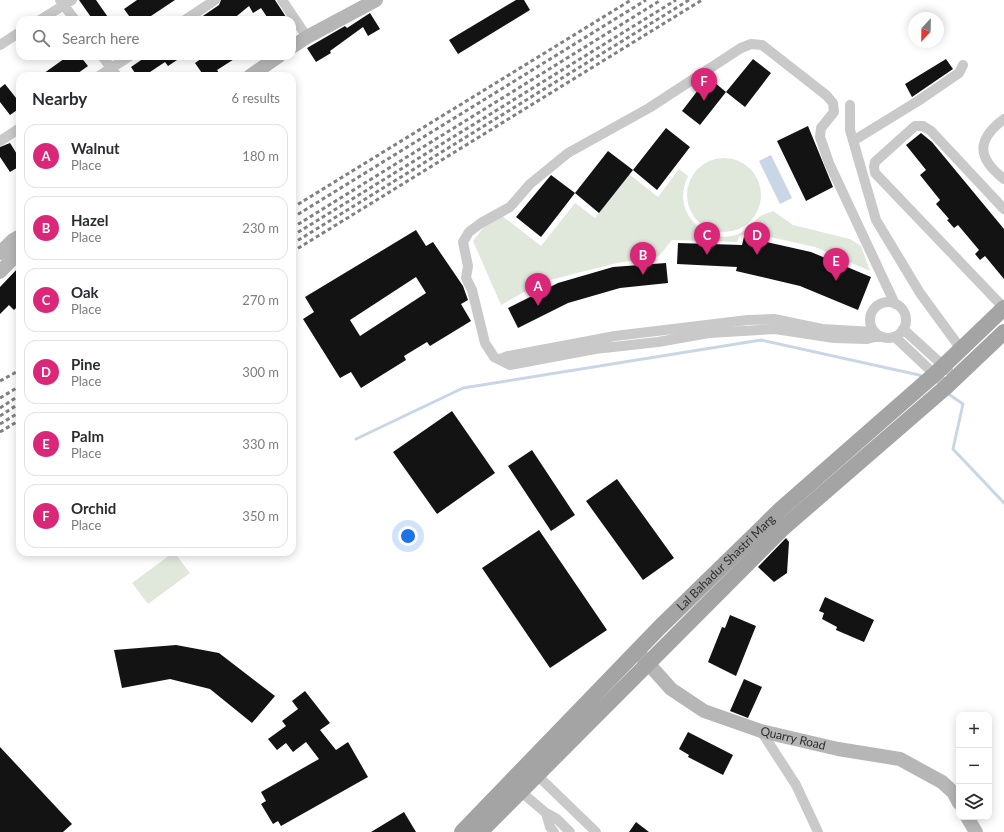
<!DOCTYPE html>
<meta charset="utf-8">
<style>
:root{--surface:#fff;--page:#f2f2f3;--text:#2b2b33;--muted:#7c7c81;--line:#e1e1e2;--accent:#db2777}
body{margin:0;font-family:Lato,sans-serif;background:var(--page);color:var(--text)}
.controls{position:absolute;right:12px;bottom:12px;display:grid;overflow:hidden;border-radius:8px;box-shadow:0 2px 10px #0003}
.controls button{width:36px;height:36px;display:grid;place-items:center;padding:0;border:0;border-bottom:1px solid var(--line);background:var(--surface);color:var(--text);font:20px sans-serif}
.compass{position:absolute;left:908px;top:12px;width:36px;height:36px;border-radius:50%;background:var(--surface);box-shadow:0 2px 10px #0003;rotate:202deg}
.you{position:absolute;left:408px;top:536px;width:14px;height:14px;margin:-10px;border:3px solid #fff;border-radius:50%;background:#1a73e8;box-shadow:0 0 0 6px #1a73e833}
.badge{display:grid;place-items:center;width:26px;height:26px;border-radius:50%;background:var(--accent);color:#fff;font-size:13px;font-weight:700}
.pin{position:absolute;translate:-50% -33px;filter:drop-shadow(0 1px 2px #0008)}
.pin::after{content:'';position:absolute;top:21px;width:14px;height:12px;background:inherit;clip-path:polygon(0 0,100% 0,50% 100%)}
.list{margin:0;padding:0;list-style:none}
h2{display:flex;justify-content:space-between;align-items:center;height:52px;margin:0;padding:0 16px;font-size:17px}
h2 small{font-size:13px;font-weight:400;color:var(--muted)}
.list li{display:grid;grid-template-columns:26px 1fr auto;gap:12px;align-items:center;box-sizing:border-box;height:64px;margin:0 8px 8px;padding:0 8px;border:1px solid var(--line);border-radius:12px}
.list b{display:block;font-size:15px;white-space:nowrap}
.list p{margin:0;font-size:13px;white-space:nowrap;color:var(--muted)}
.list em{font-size:13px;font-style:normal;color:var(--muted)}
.icon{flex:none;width:22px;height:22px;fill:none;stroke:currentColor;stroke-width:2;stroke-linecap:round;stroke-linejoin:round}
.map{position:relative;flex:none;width:1004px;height:832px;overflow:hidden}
.search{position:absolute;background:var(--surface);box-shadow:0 2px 10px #0003;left:16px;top:16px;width:280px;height:44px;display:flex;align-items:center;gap:10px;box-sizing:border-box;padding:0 14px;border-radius:12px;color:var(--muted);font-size:15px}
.panel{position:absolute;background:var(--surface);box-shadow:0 2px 10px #0003;left:16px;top:72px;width:280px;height:484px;border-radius:12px}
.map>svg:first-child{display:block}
.green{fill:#e0e8db}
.water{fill:#c9d6e6}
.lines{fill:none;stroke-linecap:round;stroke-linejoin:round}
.stream{stroke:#c9d6e6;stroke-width:3}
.building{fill:#131313;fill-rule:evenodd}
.street{stroke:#c9c9c9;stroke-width:10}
.secondary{stroke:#b6b6b6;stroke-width:14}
.primary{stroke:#a4a4a4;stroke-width:16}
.rail{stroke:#818181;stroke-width:3;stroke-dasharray:4 3;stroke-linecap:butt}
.labels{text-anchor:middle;stroke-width:4;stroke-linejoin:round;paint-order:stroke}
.street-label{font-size:12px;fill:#2c2c2c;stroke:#fff}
</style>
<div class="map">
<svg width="1004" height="832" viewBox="0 0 1004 832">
<rect width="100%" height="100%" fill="#fff"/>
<path class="green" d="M687 195a37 37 0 1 1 74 0a37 37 0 1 1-74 0Z
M 679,169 L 688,176 C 685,183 683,189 683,197 C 684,221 708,241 732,236 C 745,233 750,225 759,217 C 763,214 769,213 773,211 L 793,225 L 850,239 L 861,246 L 870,271 L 815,247 L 748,232 L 739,237 L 737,242 L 672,240 L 659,256 L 617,263 L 542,282 L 501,305 L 473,241 L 496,211 L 541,246 L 575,203 L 595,218 L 629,174 L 658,197 Z
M 174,552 L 190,573 L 148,604 L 132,583 Z"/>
<path class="water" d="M 771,155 L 792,198 L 780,204 L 759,161 Z"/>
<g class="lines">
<path class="stream" d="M 947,393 L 963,404 L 953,449 L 1004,503
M 356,439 L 463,388 L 761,340 L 919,375 L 924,378"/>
</g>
<path class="building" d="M 79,0 L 96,0 L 110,20 L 93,20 Z
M 137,0 L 175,0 L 145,20 L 132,20 L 124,9 Z
M 221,0 L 275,0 L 288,20 L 269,20 L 261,8 L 253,13 L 249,6 L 232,20 L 197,20 L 219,5 Z
M 516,0 L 524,0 L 530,10 L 458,54 L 449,40 Z
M 370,13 L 380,29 L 368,36 L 363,27 L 330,51 L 331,53 L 316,62 L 307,48 L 345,26 L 347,28 Z
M 68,56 L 80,56 L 88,66 L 74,76 L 40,76 Z
M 147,56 L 183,56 L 168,66 L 165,62 L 144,76 L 137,76 L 131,67 Z
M 205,56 L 239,56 L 217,70 L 221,76 L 204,76 L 195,63 Z
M 753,59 L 771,73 L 745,107 L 726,92 Z
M 946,59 L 953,69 L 912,97 L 905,84 Z
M 708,77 L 726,92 L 700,125 L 682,111 Z
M 5,84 L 20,103 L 20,108 L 10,115 L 0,102 L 0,88 Z
M 808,126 L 833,187 L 806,201 L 777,141 Z
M 666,128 L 690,147 L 657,190 L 633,170 L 599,213 L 575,193 L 608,151 L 633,170 Z
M 921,133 L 932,142 L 1004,229 L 1004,279 L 985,256 L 980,260 L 975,254 L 979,250 L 958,225 L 954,228 L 947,220 L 949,219 L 936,204 L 940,200 L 920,175 L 926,170 L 906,145 Z
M 10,143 L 20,159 L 20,166 L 10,172 L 0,157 L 0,147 Z
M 551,175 L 575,193 L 541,237 L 516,217 Z
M 416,230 L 426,246 L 433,242 L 463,286 L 468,300 L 461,304 L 471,321 L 430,346 L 427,342 L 404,356 L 406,360 L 361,388 L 351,372 L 340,378 L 303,319 L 314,312 L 305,297 ZM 416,277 L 426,293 L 360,336 L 350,320 Z
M 744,237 L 811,252 L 871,277 L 858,310 L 800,286 L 736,271 L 737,267 L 677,264 L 678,243 L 742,245 Z
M 666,263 L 668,283 L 620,288 L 568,303 L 518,328 L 508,308 L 558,283 L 613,267 Z
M 20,266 L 20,304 L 14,310 L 9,305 L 0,314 L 0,287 Z
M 452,411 L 495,473 L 437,514 L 393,452 Z
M 532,450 L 575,515 L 551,531 L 508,466 Z
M 617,479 L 674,558 L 643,580 L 586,501 Z
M 539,530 L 607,630 L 550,668 L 482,568 Z
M 786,538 L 789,542 L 787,573 L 774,582 L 758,567 Z
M 825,597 L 874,620 L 864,642 L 836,630 L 837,627 L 822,619 L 824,613 L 819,611 Z
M 730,615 L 756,626 L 736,676 L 708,662 L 722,627 L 725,628 Z
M 176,645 L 219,653 L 275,696 L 252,723 L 210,689 L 170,679 L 122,688 L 114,650 Z
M 744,679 L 762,687 L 748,718 L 730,711 Z
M 305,691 L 330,723 L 320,730 L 336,750 L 348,742 L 368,777 L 281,826 L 278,821 L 273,824 L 261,804 L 266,801 L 261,792 L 319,759 L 306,742 L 293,752 L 286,743 L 277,750 L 268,739 L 286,726 L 282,721 L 298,709 L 292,701 Z
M 688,732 L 733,755 L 723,775 L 688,757 L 689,755 L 679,749 Z
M 0,747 L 72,824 L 63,832 L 0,832 Z
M 404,812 L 416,832 L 371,832 Z
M 636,822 L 649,832 L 629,832 Z"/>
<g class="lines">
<path class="street" d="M 60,0 L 75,20
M 282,0 L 307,37
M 40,20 L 72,0
M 185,20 L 215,0
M 0,45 L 20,32
M 102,56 L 117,76
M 99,76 L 130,56
M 850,105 L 850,130 L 876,220 L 920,293 L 961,349
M 1004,119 C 976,140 977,158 1004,179
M 0,141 L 20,128
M 853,141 L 918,101 L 959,73 L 963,65
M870 320a18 18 0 1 1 36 0a18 18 0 1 1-36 0Z
M 1004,308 L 875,173 L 874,167 L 875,162 L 915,126 L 923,126 L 931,131 L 1004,209
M 903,329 L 948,370
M 879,336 L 867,339 L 834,338 L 775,329 L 709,333 L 658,342 L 595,349 L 510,365 L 494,357 L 485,343 L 472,290 L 466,278 L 468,266 L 463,242 L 469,232 L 481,223 L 510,207 L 530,184 L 568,153 L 649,108 L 741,48 L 751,44 L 762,45 L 826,95 L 833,103 L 834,112 L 821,128 L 820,137 L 829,163 L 895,304
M 895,337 L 947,386
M 500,359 L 508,356 L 615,336 L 748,320 L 774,319 L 822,329 L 874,332
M 761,731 L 796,785 L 818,832
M 537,775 L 596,832
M 520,791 L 546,813 L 557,819 L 570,832
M 546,813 L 550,827 L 554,832"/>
<g class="secondary">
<path d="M 292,47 L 307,37 L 376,0"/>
<path d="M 250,76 L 279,56"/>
<path d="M 0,253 L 13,240 L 20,236"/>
<path d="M 0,272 L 20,251"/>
<path id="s1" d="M 637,651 L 671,689 L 704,711 L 761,731 L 838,749 L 900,759 L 942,782 L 953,792 L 959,803"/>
<path d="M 967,817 L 976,832"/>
</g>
<g class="primary">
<path id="s2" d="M 462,832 L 660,627 L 781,509 L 935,374 L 1004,308"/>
<path d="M 480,832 L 782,529 L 946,387 L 1004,332"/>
</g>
<path class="rail" d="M 292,208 L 631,0
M 292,218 L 646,0
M 292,228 L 661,0
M 292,236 L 676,0
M 292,244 L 689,0
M 292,252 L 702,0
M 0,381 L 20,370
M 0,398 L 20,386
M 0,408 L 20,395
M 0,416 L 20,403
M 0,424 L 20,412
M 0,432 L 20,420"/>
</g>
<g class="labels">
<g class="street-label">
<text dy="4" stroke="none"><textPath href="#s2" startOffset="377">Lal Bahadur Shastri Marg</textPath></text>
<text dy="4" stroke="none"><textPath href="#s1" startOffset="184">Quarry Road</textPath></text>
</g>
</g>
</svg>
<div class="controls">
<button>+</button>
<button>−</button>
<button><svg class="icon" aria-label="layers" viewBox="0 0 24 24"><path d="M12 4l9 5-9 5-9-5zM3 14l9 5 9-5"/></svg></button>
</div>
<svg class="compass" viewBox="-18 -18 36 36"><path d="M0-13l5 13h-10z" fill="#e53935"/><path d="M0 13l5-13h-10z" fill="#7c7c81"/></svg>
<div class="you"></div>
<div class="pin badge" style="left:538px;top:306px">A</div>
<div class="pin badge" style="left:643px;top:275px">B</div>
<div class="pin badge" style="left:707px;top:255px">C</div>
<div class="pin badge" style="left:757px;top:255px">D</div>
<div class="pin badge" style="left:836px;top:281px">E</div>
<div class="pin badge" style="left:704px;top:101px">F</div>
<div class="search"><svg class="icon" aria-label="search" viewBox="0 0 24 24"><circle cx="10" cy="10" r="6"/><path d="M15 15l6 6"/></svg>Search here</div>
<section class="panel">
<h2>Nearby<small>6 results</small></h2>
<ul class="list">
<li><span class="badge">A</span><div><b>Walnut</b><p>Place</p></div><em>180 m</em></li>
<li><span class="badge">B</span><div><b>Hazel</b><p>Place</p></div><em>230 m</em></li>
<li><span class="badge">C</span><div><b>Oak</b><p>Place</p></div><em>270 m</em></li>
<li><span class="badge">D</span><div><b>Pine</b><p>Place</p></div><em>300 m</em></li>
<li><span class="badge">E</span><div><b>Palm</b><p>Place</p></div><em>330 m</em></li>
<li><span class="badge">F</span><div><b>Orchid</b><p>Place</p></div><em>350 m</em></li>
</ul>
</section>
</div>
